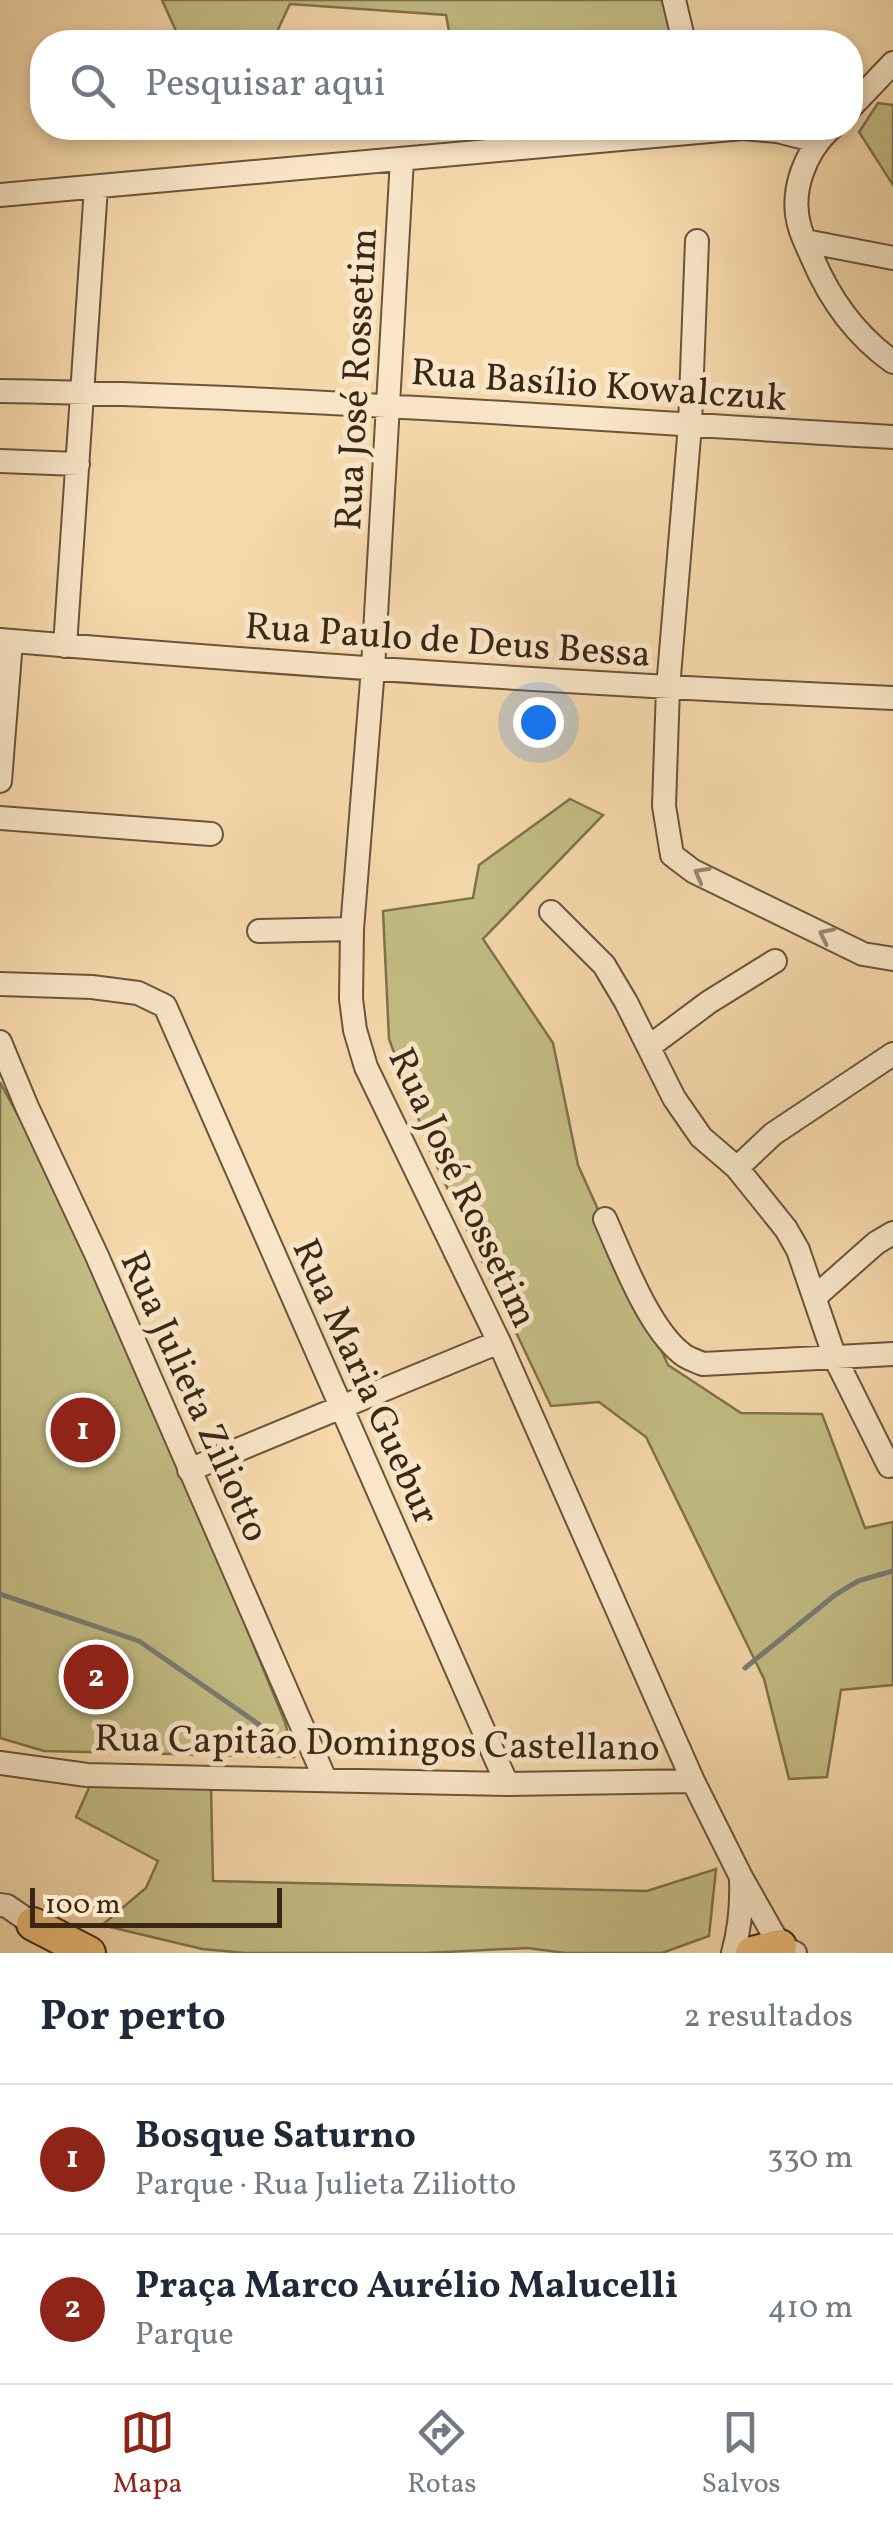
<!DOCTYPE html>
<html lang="pt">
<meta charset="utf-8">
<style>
:root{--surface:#fff;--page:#f2f2f3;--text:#1f2937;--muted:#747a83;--line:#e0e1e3;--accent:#8f2418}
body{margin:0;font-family:Vollkorn,serif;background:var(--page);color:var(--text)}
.scale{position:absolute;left:30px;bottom:25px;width:252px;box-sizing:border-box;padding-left:10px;border:5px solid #3b2716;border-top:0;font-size:28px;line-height:35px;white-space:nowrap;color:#3b2716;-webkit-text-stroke:8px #f9e6c8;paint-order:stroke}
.you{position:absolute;left:538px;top:722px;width:35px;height:35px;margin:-25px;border:8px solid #fff;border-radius:50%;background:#1a73e8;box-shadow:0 0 0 15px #1a73e833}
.badge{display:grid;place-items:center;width:65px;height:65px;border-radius:50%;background:var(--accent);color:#fff;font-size:32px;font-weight:700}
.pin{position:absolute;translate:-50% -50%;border:5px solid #fff;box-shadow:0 2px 10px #0006}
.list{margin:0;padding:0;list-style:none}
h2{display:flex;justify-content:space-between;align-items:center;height:130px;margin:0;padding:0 40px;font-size:42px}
h2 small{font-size:32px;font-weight:400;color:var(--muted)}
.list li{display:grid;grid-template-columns:65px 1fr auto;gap:30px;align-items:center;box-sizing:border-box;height:150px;padding:0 40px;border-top:2px solid var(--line)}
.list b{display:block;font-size:38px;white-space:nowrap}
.list p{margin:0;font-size:32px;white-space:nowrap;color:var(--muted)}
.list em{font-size:32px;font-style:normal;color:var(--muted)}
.icon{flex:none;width:55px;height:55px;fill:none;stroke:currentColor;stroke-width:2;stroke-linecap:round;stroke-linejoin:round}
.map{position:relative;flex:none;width:893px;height:1953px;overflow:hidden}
.search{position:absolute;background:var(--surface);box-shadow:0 5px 15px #0003;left:30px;right:30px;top:30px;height:110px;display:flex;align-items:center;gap:25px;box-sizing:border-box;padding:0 35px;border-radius:40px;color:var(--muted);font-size:38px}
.sheet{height:430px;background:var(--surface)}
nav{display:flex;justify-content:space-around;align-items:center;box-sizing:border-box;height:140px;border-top:2px solid var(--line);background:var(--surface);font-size:28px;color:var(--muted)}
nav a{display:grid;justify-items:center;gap:5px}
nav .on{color:var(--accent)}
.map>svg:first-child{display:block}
.green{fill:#c3bd84;stroke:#7f724d;stroke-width:2.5}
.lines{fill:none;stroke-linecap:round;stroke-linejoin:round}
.stream{stroke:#787e74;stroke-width:5}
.minor-casing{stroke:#6a543b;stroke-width:26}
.highway-casing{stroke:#3b2716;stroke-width:36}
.minor{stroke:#f9e6c8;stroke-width:22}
.highway{stroke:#ebbc76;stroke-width:32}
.oneway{stroke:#9a866f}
.labels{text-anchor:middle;stroke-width:10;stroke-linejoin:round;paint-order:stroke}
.street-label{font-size:38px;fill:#3b2716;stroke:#f9e6c8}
</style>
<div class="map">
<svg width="893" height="1953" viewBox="0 0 893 1953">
<rect width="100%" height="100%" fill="#f6d9ab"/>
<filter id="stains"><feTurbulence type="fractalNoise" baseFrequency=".002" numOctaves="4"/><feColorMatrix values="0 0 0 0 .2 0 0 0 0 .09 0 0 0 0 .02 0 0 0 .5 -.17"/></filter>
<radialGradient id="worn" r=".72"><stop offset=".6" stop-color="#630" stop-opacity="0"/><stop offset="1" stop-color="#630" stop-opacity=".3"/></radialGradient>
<path class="green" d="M 162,0 L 665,0 L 675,42 L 451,42 L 446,15 L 290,4 L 272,42 L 181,42 Z
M 878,103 L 893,105 L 893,185 L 859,132 Z
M 570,799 L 603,815 L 483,939 L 553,1043 L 578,1165 L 668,1365 L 741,1413 L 822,1414 L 865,1528 L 893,1522 L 893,1685 L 841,1690 L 827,1777 L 789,1779 L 764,1679 L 646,1437 L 599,1402 L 551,1406 L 433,1158 L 389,1039 L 383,911 L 473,898 L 479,865 Z
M 0,1082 L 93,1254 L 285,1722 L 294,1757 L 44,1751 L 0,1738 Z
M 92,1781 L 211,1787 L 213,1881 L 647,1891 L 716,1869 L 709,1936 L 662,1953 L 566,1953 L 527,1948 L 425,1953 L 245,1953 L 202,1949 L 102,1925 L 146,1888 L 158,1861 L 76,1817 Z"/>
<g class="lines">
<path class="stream" d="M 0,1594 L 139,1641 L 257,1723 L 285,1746
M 745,1668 L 835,1595 L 858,1581 L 893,1571"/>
<g class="minor-casing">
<path id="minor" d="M 674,0 L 684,42
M 850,108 L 893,63
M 831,128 C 805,152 789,192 800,228 C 803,238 808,248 812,257 C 830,300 855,335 893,362
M 402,159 L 373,668 L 352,929 L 351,999 L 355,1030 L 366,1067 L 499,1342 L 693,1781 L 741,1877 L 780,1946 L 795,1953
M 0,195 L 743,128 L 777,131 L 817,141
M 697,241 L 690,425 L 668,688 L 664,806 L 672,855 L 693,871 L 863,954 L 893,959
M 805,241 L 893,258
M 0,391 C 298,396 596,420 893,437
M 0,461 L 78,464
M 0,640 C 297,665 595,685 893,698
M 65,646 L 96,187
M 0,781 L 11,641
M 0,818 L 211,834
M 551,912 L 604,965 L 626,1002 L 674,1098 L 701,1137 L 737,1168 L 786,1229 L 798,1250 L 835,1358 L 889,1466
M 259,931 L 352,929
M 0,984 L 92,987 L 138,993 L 165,1006 L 507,1784
M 0,1042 L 27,1107 L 97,1256 L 325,1779
M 650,1046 L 709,1002 L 775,961
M 737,1168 L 773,1134 L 893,1054
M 605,1219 C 622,1257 648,1327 681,1353 C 686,1358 696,1361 703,1364 L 893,1354
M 815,1297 L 876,1243 L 893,1233
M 189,1470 L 499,1342
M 0,1763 L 87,1775 L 215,1778 L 507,1784 L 693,1781
M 0,1905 L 7,1906 L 33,1924
M 733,1953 C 740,1928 742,1906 741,1880"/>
</g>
<g class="highway-casing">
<path id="highway" d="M 33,1924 L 89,1953
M 752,1953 L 780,1946"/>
</g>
<use href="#minor" class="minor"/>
<use href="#highway" class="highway"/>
</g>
<defs><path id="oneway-chevron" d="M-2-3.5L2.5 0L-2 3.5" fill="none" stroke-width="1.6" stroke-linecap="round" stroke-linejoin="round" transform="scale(2.5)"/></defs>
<g class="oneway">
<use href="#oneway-chevron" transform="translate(701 874) rotate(-151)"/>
<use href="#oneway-chevron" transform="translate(826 935) rotate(-154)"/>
</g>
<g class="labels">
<g class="street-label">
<text transform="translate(355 379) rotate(-87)" y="13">Rua José Rossetim</text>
<text transform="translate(599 384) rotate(4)" y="13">Rua Basílio Kowalczuk</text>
<text transform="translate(448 639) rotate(4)" y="13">Rua Paulo de Deus Bessa</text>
<text transform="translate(464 1187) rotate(65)" y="13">Rua José Rossetim</text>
<text transform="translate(367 1381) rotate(66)" y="13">Rua Maria Guebur</text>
<text transform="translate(196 1396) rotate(66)" y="13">Rua Julieta Ziliotto</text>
<text transform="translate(377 1742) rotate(1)" y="13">Rua Capitão Domingos Castellano</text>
</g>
</g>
<rect width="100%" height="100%" filter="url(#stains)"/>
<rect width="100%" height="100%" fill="url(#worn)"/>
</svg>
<div class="scale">100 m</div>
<div class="you"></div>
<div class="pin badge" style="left:83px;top:1430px">1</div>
<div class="pin badge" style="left:96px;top:1677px">2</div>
<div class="search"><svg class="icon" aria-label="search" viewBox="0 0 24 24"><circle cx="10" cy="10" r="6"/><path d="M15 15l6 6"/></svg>Pesquisar aqui</div>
</div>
<section class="sheet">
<h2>Por perto<small>2 resultados</small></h2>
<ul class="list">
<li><span class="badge">1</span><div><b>Bosque Saturno</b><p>Parque · Rua Julieta Ziliotto</p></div><em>330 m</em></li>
<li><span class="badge">2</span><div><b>Praça Marco Aurélio Malucelli</b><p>Parque</p></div><em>410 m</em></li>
</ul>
</section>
<nav>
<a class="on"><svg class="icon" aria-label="map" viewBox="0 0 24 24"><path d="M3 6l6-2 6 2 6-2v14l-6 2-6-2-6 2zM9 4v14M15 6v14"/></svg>Mapa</a>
<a><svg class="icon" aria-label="directions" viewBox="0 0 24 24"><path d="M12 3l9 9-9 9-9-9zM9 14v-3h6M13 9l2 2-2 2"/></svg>Rotas</a>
<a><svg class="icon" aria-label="saved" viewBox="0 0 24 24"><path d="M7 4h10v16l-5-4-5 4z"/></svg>Salvos</a>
</nav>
